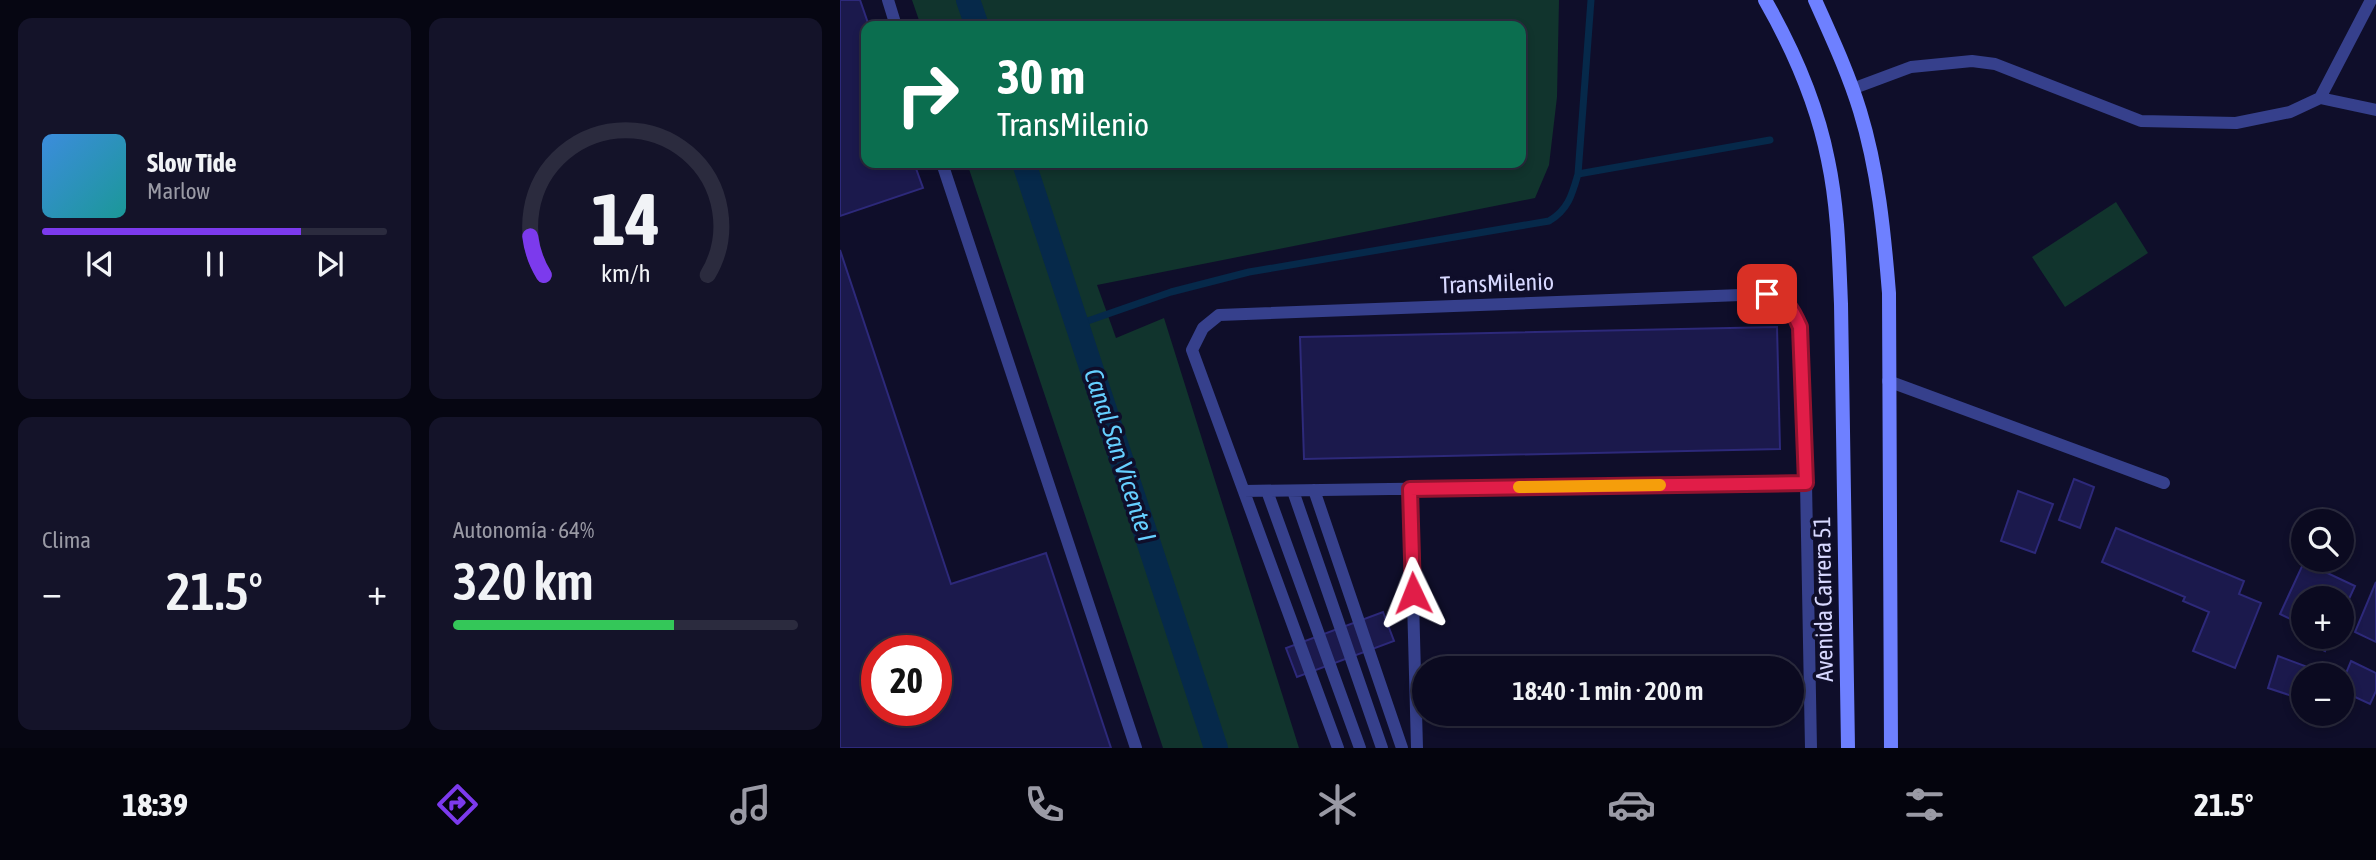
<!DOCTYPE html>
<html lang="es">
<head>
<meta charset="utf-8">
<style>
  body { margin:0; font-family:"Asap Condensed",sans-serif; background:#141329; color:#f1f3f6; height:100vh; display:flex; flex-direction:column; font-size:26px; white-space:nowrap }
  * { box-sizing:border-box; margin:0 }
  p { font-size:23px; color:#9a9aa5 }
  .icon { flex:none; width:38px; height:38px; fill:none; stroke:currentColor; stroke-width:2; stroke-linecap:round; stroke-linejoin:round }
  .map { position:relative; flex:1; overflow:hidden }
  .side { display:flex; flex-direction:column; gap:18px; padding:18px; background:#060612; width:840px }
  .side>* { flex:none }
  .hud { position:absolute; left:21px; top:21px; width:665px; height:147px; border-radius:14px; box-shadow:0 4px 10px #0003,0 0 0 2px #2b2b3e; background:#0b6e4f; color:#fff; overflow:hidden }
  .fabs { position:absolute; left:1451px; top:509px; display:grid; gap:14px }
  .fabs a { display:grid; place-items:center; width:63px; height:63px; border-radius:50%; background:#0b0a20; box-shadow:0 4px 10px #0003,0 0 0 2px #2b2b3e; font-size:35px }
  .speed { position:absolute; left:21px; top:635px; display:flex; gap:14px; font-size:35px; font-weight:700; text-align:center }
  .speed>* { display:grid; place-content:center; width:91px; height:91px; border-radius:50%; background:#0b0a20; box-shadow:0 4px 10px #0003,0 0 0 2px #2b2b3e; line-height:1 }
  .speed .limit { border:10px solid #d22; background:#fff; color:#111 }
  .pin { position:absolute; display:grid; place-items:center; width:60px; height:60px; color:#fff; margin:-30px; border-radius:14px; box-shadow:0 4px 10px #0006 }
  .me { position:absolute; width:77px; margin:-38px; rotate:358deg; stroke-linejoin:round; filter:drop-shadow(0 0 5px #0008) }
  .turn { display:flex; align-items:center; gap:24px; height:147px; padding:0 21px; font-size:32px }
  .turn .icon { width:91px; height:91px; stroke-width:2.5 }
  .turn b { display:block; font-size:49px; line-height:60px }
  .big { font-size:52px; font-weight:600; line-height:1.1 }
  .side .tile { flex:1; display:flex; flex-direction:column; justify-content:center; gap:10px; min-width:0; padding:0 24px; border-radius:14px; background:#141329 }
  .side .dial { align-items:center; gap:0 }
  .dial svg { height:182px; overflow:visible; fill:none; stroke:#2b2b3e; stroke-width:7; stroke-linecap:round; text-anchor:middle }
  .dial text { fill:#f1f3f6; stroke:none }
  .song { display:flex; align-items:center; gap:21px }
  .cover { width:84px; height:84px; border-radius:10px; background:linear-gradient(135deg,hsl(210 70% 55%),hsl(180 70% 35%)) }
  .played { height:7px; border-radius:4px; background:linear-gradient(90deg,#7c3aed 75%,#2b2b3e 75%) }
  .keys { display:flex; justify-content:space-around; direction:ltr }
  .heat { display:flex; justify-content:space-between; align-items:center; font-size:38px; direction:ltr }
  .charge { height:10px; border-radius:5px; background:linear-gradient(90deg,#34c759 64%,#2b2b3e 0) }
  .side .tiles { flex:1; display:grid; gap:18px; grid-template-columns:repeat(2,1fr) }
  .trip { position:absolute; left:572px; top:656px; width:392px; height:70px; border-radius:35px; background:#0b0a20; box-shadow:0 4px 10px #0003,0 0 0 2px #2b2b3e; font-weight:600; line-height:70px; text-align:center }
  .dock { display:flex; height:112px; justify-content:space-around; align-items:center; background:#04040d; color:#9a9aa5 }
  .dock .icon { width:49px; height:49px }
  .dock .on { color:#7c3aed }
  .dock b { font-size:32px; color:#f1f3f6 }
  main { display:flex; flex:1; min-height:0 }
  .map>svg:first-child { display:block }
  .green { fill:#11342d }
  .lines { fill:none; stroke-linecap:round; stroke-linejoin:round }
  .stream { stroke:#06294a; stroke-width:7 }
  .canal { stroke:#06294a; stroke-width:24 }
  .building { fill:#1b194c; stroke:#2d297a; stroke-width:2; fill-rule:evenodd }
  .service { stroke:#36408c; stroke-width:12 }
  .secondary { stroke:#6e80ff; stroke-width:14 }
  .route-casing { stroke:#92132f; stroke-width:18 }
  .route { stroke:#e11d48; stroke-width:12 }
  .slow { stroke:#f59e0b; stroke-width:12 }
  .labels { text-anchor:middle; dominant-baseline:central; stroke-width:7; stroke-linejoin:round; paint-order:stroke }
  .street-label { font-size:24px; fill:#d7d8ff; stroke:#0f0e2a }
  .water-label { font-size:26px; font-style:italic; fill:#65cfff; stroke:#0f0e2a }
</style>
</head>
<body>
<main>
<section class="side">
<div class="tiles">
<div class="tile">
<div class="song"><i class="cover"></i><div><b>Slow Tide</b><p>Marlow</p></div></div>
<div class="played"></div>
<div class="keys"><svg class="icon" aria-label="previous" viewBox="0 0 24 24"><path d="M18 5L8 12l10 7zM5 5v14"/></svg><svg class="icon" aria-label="pause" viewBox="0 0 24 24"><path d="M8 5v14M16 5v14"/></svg><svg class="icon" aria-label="next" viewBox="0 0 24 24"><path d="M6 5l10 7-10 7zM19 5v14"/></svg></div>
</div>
<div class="tile dial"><svg viewBox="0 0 100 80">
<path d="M14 69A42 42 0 1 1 86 69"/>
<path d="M14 69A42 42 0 0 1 8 52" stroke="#7c3aed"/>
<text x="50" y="56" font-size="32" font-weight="700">14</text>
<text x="50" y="72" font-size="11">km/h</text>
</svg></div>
<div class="tile"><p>Clima</p>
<div class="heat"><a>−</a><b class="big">21.5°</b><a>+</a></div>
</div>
<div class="tile"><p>Autonomía · 64%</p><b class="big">320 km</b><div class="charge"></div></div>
</div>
</section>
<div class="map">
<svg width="1536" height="748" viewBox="0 0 1536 748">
  <rect width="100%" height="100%" fill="#0f0e2a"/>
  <!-- green -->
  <path class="green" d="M72 0H719L717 97 709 165 695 198 257 285 276 338 324 318 459 748H323L127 163H681V26H81Z
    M1276 202 1308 253 1225 307 1192 257Z"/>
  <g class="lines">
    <!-- stream -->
    <path class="stream" d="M738 174 930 140
      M239 324 331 292 409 272 709 221C728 210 732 195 738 174L751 0"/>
    <!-- canal -->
    <path class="canal" d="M128 0 137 26
      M184 163 376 748"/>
  </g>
  <!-- building -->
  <path class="building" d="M0 0H20L29 26H26V163H74L83 188 0 216Z
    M0 250 111 584 206 553 271 748H0ZM37 651H96V710H37Z
    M937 327 940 449 464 459 460 337Z
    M1234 479 1254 487 1240 528 1219 520Z
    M1178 491 1213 504 1195 553 1161 541Z
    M1276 528 1404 581 1399 594 1421 603 1395 668 1353 651 1369 612 1343 601 1345 597 1262 562Z
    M1464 562 1515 586 1502 614V598H1463V625L1440 614Z
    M1536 582V642L1515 632Z
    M543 612 554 641 457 677 446 648Z
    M1463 637H1491L1485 651 1462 639Z
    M1438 656 1465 666 1455 697 1428 688Z
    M1511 661 1536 673V691L1530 704 1502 691V683Z"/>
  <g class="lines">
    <!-- service -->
    <path class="service" d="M48 0 56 26
      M1012 89 1071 67 1132 61 1155 64 1301 121 1396 123 1450 112 1480 98 1531 0
      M1480 98 1536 110
      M102 163 296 748
      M1048 381 1324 483
      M570 489 577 748
      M474 490 562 748
      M404 491 966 483 971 748
      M427 491 520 748
      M453 491 542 748
      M498 748 352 350 363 328 379 315 927 294C948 301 951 307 960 327L966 483"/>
    <!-- secondary -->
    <path class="secondary" d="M925 0C953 49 977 104 988 160 998 207 999 256 1001 304L1008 748
      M975 0C991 36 1008 72 1020 111 1038 170 1044 231 1049 293L1051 748"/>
  </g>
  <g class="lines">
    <defs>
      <path id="route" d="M573 593 570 489 966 483 960 327C951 307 948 301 927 294"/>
    </defs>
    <!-- route casing -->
    <use href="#route" class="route-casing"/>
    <!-- route -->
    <use href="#route" class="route"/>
    <!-- slow -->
    <path class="slow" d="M679 487 820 485"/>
  </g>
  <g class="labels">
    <!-- street labels -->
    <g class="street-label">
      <text transform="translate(657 283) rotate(-2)">TransMilenio</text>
      <text transform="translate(983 599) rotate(-91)">Avenida Carrera 51</text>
    </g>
    <!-- water labels -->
    <g class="water-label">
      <text transform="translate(280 455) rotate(72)">Canal San Vicente I</text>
    </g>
  </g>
</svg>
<div class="fabs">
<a><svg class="icon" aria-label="search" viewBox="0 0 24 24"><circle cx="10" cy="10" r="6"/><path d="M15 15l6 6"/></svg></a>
<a>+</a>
<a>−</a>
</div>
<div class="speed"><div class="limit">20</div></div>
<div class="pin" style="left:927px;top:294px;background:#d93025"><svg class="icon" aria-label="arrive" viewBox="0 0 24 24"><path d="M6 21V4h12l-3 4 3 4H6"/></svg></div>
<svg class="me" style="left:573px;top:593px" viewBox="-20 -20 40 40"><path d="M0-17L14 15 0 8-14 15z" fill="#e11d48" stroke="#fff" stroke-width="4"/></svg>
<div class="trip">18:40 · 1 min · 200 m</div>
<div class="hud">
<div class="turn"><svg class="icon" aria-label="right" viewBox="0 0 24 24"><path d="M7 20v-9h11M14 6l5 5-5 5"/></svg><div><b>30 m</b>TransMilenio</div></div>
</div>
</div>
</main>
<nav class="dock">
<b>18:39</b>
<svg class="icon on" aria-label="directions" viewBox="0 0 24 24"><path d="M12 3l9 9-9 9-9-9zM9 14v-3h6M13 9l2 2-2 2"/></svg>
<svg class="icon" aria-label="music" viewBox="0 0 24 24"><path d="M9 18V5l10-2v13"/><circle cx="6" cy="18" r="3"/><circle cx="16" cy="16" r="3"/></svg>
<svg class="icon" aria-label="phone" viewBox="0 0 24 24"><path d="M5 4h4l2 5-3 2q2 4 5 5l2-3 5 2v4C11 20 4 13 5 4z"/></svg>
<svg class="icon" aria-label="climate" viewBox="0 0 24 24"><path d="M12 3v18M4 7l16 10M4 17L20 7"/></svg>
<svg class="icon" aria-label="car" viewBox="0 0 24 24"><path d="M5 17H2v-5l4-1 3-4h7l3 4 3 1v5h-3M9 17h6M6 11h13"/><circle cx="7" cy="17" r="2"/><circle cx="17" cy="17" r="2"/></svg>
<svg class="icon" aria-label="filters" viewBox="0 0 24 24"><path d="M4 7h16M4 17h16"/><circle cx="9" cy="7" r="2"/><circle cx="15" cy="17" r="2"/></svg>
<b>21.5°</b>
</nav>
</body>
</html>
